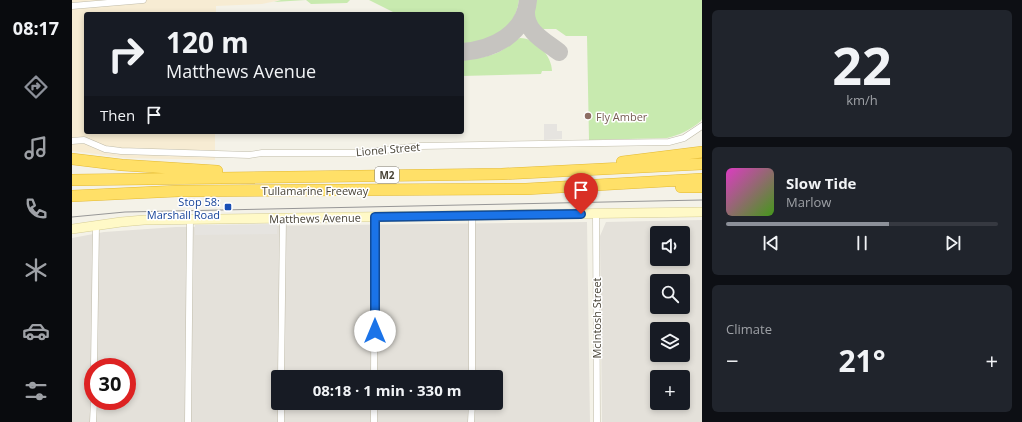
<!DOCTYPE html>
<html lang="en">
<head>
<meta charset="utf-8">
<style>
  body { margin:0; font-family:"Open Sans",sans-serif; background:#20242c; color:#f1f3f6; height:100vh; display:flex; flex-direction:column; font-size:15px; white-space:nowrap }
  * { box-sizing:border-box; margin:0 }
  p { font-size:13px; color:#9ea1a6 }
  .icon { flex:none; width:22px; height:22px; fill:none; stroke:currentColor; stroke-width:2; stroke-linecap:round; stroke-linejoin:round }
  .map { position:relative; flex:1; overflow:hidden }
  .drawer { display:flex; flex-direction:column; gap:10px; padding:10px; background:#0d0f14; width:320px }
  .drawer>* { flex:none }
  .hud { position:absolute; left:12px; top:12px; width:380px; height:122px; border-radius:4px; box-shadow:0 2px 6px #0003; background:#171b24; color:#f1f3f6; overflow:hidden }
  .fabs { position:absolute; left:578px; top:226px; display:grid; gap:8px }
  .fabs a { display:grid; place-items:center; width:40px; height:40px; border-radius:4px; background:#171b24; box-shadow:0 2px 6px #0003; font-size:20px }
  .speed { position:absolute; left:12px; top:358px; display:flex; gap:8px; font-size:20px; font-weight:700; text-align:center }
  .speed>* { display:grid; place-content:center; width:52px; height:52px; border-radius:50%; background:#171b24; box-shadow:0 2px 6px #0003; line-height:1 }
  .speed .limit { border:6px solid #d22; background:#fff; color:#111 }
  .pin { position:absolute; display:grid; place-items:center; width:34px; height:34px; color:#fff; margin:-41px -17px; border-radius:50% 50% 50% 0; rotate:-45deg; box-shadow:0 0 4px #0007 }
  .pin .icon { rotate:45deg }
  .me { position:absolute; width:44px; margin:-22px; rotate:0deg; stroke-linejoin:round; filter:drop-shadow(0 0 3px #0008) }
  .turn { display:flex; align-items:center; gap:14px; height:84px; padding:0 16px; font-size:18px }
  .turn .icon { width:52px; height:52px; stroke-width:2.5 }
  .turn b { display:block; font-size:28px; line-height:34px }
  .then { display:flex; align-items:center; height:38px; padding:0 16px; background:#0003; gap:8px; font-size:15px }
  .big { font-size:30px; font-weight:700; line-height:1.1 }
  .drawer .card { flex:1; display:flex; flex-direction:column; justify-content:center; gap:6px; min-width:0; padding:0 14px; border-radius:6px; background:#20242c }
  .drawer .dial { align-items:center; gap:0 }
  .dial b { font-size:52px; line-height:1 }
  .song { display:flex; align-items:center; gap:12px }
  .cover { width:48px; height:48px; border-radius:6px; background:linear-gradient(135deg,hsl(310 70% 55%),hsl(100 70% 35%)) }
  .played { height:4px; border-radius:2px; background:linear-gradient(90deg,#8c9099 60%,#363941 60%) }
  .keys { display:flex; justify-content:space-around; direction:ltr }
  .heat { display:flex; justify-content:space-between; align-items:center; font-size:22px; direction:ltr }
  .trip { position:absolute; left:199px; top:370px; width:232px; height:40px; border-radius:4px; background:#171b24; box-shadow:0 2px 6px #0003; font-weight:700; line-height:40px; text-align:center }
  main { display:flex; flex:1; min-height:0 }
  .tab-bar { display:flex; flex-direction:column; width:72px; justify-content:space-around; align-items:center; background:#090b0e; color:#9ea1a6 }
  .tab-bar .icon { width:28px; height:28px }
  .tab-bar .current { color:#8c9099 }
  .tab-bar b { font-size:18px; color:#f1f3f6 }
  .map>svg:first-child { display:block }
  .commercial { fill:#f7ecd3 }
  .industrial { fill:#e4e1da; fill-rule:evenodd }
  .green { fill:#c8eaaf }
  .parking { fill:#e6e4e0 }
  .lines { fill:none; stroke-linecap:round; stroke-linejoin:round }
  .taxiway { stroke:#c6c4c0; stroke-width:18 }
  .street-casing { stroke:#c0bcaa; stroke-width:7 }
  .secondary-casing { stroke:#d6cd96; stroke-width:10 }
  .highway-casing { stroke:#e3b933; stroke-width:12 }
  .street { stroke:#fff; stroke-width:6 }
  .secondary { stroke:#fff9c7; stroke-width:9 }
  .highway { stroke:#ffe068; stroke-width:11 }
  .tram { stroke:#979797; stroke-width:1 }
  .route-casing { stroke:#114b97; stroke-width:10 }
  .route { stroke:#1a73e8; stroke-width:7 }
  .education-dot { fill:#8d6e63; stroke:#fff; stroke-width:1.5 }
  .transit-dot { fill:#1a4fb4; stroke:#fff; stroke-width:1.5 }
  .labels { text-anchor:middle; dominant-baseline:central; stroke-width:3; stroke-linejoin:round; paint-order:stroke }
  .shield { fill:#fff; stroke:#7f7b72; stroke-width:1 }
  .shield-label { font-size:10px; font-weight:bold; fill:#484336 }
  .education-label { font-size:11px; fill:#785e54; stroke:#fff; text-anchor:start }
  .street-label { font-size:11px; fill:#484336; stroke:#fff }
  .transit-label { font-size:11px; fill:#164399; stroke:#fff; text-anchor:end }
</style>
</head>
<body>
<main>
<nav class="tab-bar">
<b>08:17</b>
<svg class="icon current" aria-label="directions" viewBox="0 0 24 24"><path d="M12 3l9 9-9 9-9-9zM9 14v-3h6M13 9l2 2-2 2"/></svg>
<svg class="icon" aria-label="music" viewBox="0 0 24 24"><path d="M9 18V5l10-2v13"/><circle cx="6" cy="18" r="3"/><circle cx="16" cy="16" r="3"/></svg>
<svg class="icon" aria-label="phone" viewBox="0 0 24 24"><path d="M5 4h4l2 5-3 2q2 4 5 5l2-3 5 2v4C11 20 4 13 5 4z"/></svg>
<svg class="icon" aria-label="climate" viewBox="0 0 24 24"><path d="M12 3v18M4 7l16 10M4 17L20 7"/></svg>
<svg class="icon" aria-label="car" viewBox="0 0 24 24"><path d="M5 17H2v-5l4-1 3-4h7l3 4 3 1v5h-3M9 17h6M6 11h13"/><circle cx="7" cy="17" r="2"/><circle cx="17" cy="17" r="2"/></svg>
<svg class="icon" aria-label="filters" viewBox="0 0 24 24"><path d="M4 7h16M4 17h16"/><circle cx="9" cy="7" r="2"/><circle cx="15" cy="17" r="2"/></svg>
</nav>
<div class="map">
<svg width="630" height="422" viewBox="0 0 630 422">
  <rect width="100%" height="100%" fill="#f4f2e8"/>
  <!-- commercial -->
  <path class="commercial" d="M0 0H209L190 4 144 6V14H14V132H143V160L55 158 0 151Z"/>
  <!-- industrial -->
  <path class="industrial" d="M630 220V422H530L528 236 534 222ZM585 233H611V259H585ZM585 281H611V307H585ZM585 329H611V355H585ZM585 377H611V403H585Z
    M515 222 518 422H0V238L32 232 104 227ZM21 367H55V401H21ZM206 377H424V403H206Z"/>
  <!-- green -->
  <path class="green" d="M209 0H278L275 3 239 4 234 0 202 2Z
    M297 0H447C443 31 419 44 390 45V14H325Z
    M462 0H630V119L629 121C618 130 608 135 595 138L517 140 515 36H494L484 29H468L462 17Z
    M448 38C464 38 480 56 480 71H470L469 74 390 76V60C402 59 416 57 427 52 435 48 440 40 448 38Z"/>
  <!-- parking -->
  <path class="parking" d="M472 124H485V131H490V139L472 140Z
    M205 224V234L123 235V225Z"/>
  <g class="lines">
    <!-- taxiway -->
    <path class="taxiway" d="M454 11C453 32 473 41 487 52
      M390 52C421 50 453 34 456 0"/>
    <defs>
      <path id="street" d="M0 6 71 0
        M0 141 12 140 33 149 49 151 177 155 190 153H287L349 146 597 142 612 138 630 126
        M524 214 525 422
        M22 367 24 225
        M209 377 211 218
        M302 377 303 217
        M400 377V215
        M21 422 22 401
        M116 422 118 219
        M209 422V403
        M302 422V403
        M399 422 400 403"/>
      <path id="secondary" d="M0 229 49 222 72 220 630 212"/>
      <path id="highway" d="M0 159 50 165 145 171
        M550 162 630 152
        M0 180 430 174 630 164
        M609 187H630
        M0 196 106 191 454 189 630 179"/>
    </defs>
    <!-- street casing -->
    <use href="#street" class="street-casing"/>
    <!-- secondary casing -->
    <use href="#secondary" class="secondary-casing"/>
    <!-- highway casing -->
    <use href="#highway" class="highway-casing"/>
    <!-- street -->
    <use href="#street" class="street"/>
    <!-- secondary -->
    <use href="#secondary" class="secondary"/>
    <!-- highway -->
    <use href="#highway" class="highway"/>
    <!-- tram -->
    <path class="tram" d="M0 217 53 212 630 200"/>
  </g>
  <g class="lines">
    <defs>
      <path id="route" d="M303 331V217L509 214"/>
    </defs>
    <!-- route casing -->
    <use href="#route" class="route-casing"/>
    <!-- route -->
    <use href="#route" class="route"/>
  </g>
  <!-- markers -->
  <circle class="education-dot" cx="516" cy="116" r="4"/>
  <rect class="transit-dot" x="152" y="203" width="8" height="8" rx="2"/>
  <g class="labels">
    <!-- shield labels -->
    <rect class="shield" x="303" y="167" width="24" height="16" rx="3"/>
    <g class="shield-label">
      <text x="315" y="175">M2</text>
    </g>
    <!-- education labels -->
    <g class="education-label">
      <text x="524" y="116">Fly Amber</text>
    </g>
    <!-- street labels -->
    <g class="street-label">
      <text transform="translate(316 149) rotate(-5)">Lionel Street</text>
      <text x="243" y="190">Tullamarine Freeway</text>
      <text transform="translate(243 218) rotate(-1)">Matthews Avenue</text>
      <text transform="translate(524 318) rotate(-90)">McIntosh Street</text>
    </g>
    <!-- transit labels -->
    <g class="transit-label">
      <text x="148" y="201">Stop 58:<tspan x="148" dy="13">Marshall Road</tspan></text>
    </g>
  </g>
</svg>
<div class="fabs">
<a><svg class="icon" aria-label="sound" viewBox="0 0 24 24"><path d="M4 9h4l5-4v14l-5-4H4zM17 9q2 3 0 6"/></svg></a>
<a><svg class="icon" aria-label="search" viewBox="0 0 24 24"><circle cx="10" cy="10" r="6"/><path d="M15 15l6 6"/></svg></a>
<a><svg class="icon" aria-label="layers" viewBox="0 0 24 24"><path d="M12 4l9 5-9 5-9-5zM3 14l9 5 9-5"/></svg></a>
<a>+</a>
</div>
<div class="speed"><div class="limit">30</div></div>
<div class="pin" style="left:509px;top:214px;background:#d93025"><svg class="icon" aria-label="arrive" viewBox="0 0 24 24"><path d="M6 21V4h12l-3 4 3 4H6"/></svg></div>
<svg class="me" style="left:303px;top:331px" viewBox="-20 -20 40 40"><circle r="19" fill="#fff"/><path d="M0-13L10 11 0 6-10 11z" fill="#1a73e8"/></svg>
<div class="trip">08:18 · 1 min · 330 m</div>
<div class="hud">
<div class="turn"><svg class="icon" aria-label="right" viewBox="0 0 24 24"><path d="M7 20v-9h11M14 6l5 5-5 5"/></svg><div><b>120 m</b>Matthews Avenue</div></div>
<div class="then">Then<svg class="icon" aria-label="arrive" viewBox="0 0 24 24"><path d="M6 21V4h12l-3 4 3 4H6"/></svg></div>
</div>
</div>
<section class="drawer">
<div class="card dial"><b>22</b><p>km/h</p></div>
<div class="card">
<div class="song"><i class="cover"></i><div><b>Slow Tide</b><p>Marlow</p></div></div>
<div class="played"></div>
<div class="keys"><svg class="icon" aria-label="previous" viewBox="0 0 24 24"><path d="M18 5L8 12l10 7zM5 5v14"/></svg><svg class="icon" aria-label="pause" viewBox="0 0 24 24"><path d="M8 5v14M16 5v14"/></svg><svg class="icon" aria-label="next" viewBox="0 0 24 24"><path d="M6 5l10 7-10 7zM19 5v14"/></svg></div>
</div>
<div class="card"><p>Climate</p>
<div class="heat"><a>−</a><b class="big">21°</b><a>+</a></div>
</div>
</section>
</main>
</body>
</html>
